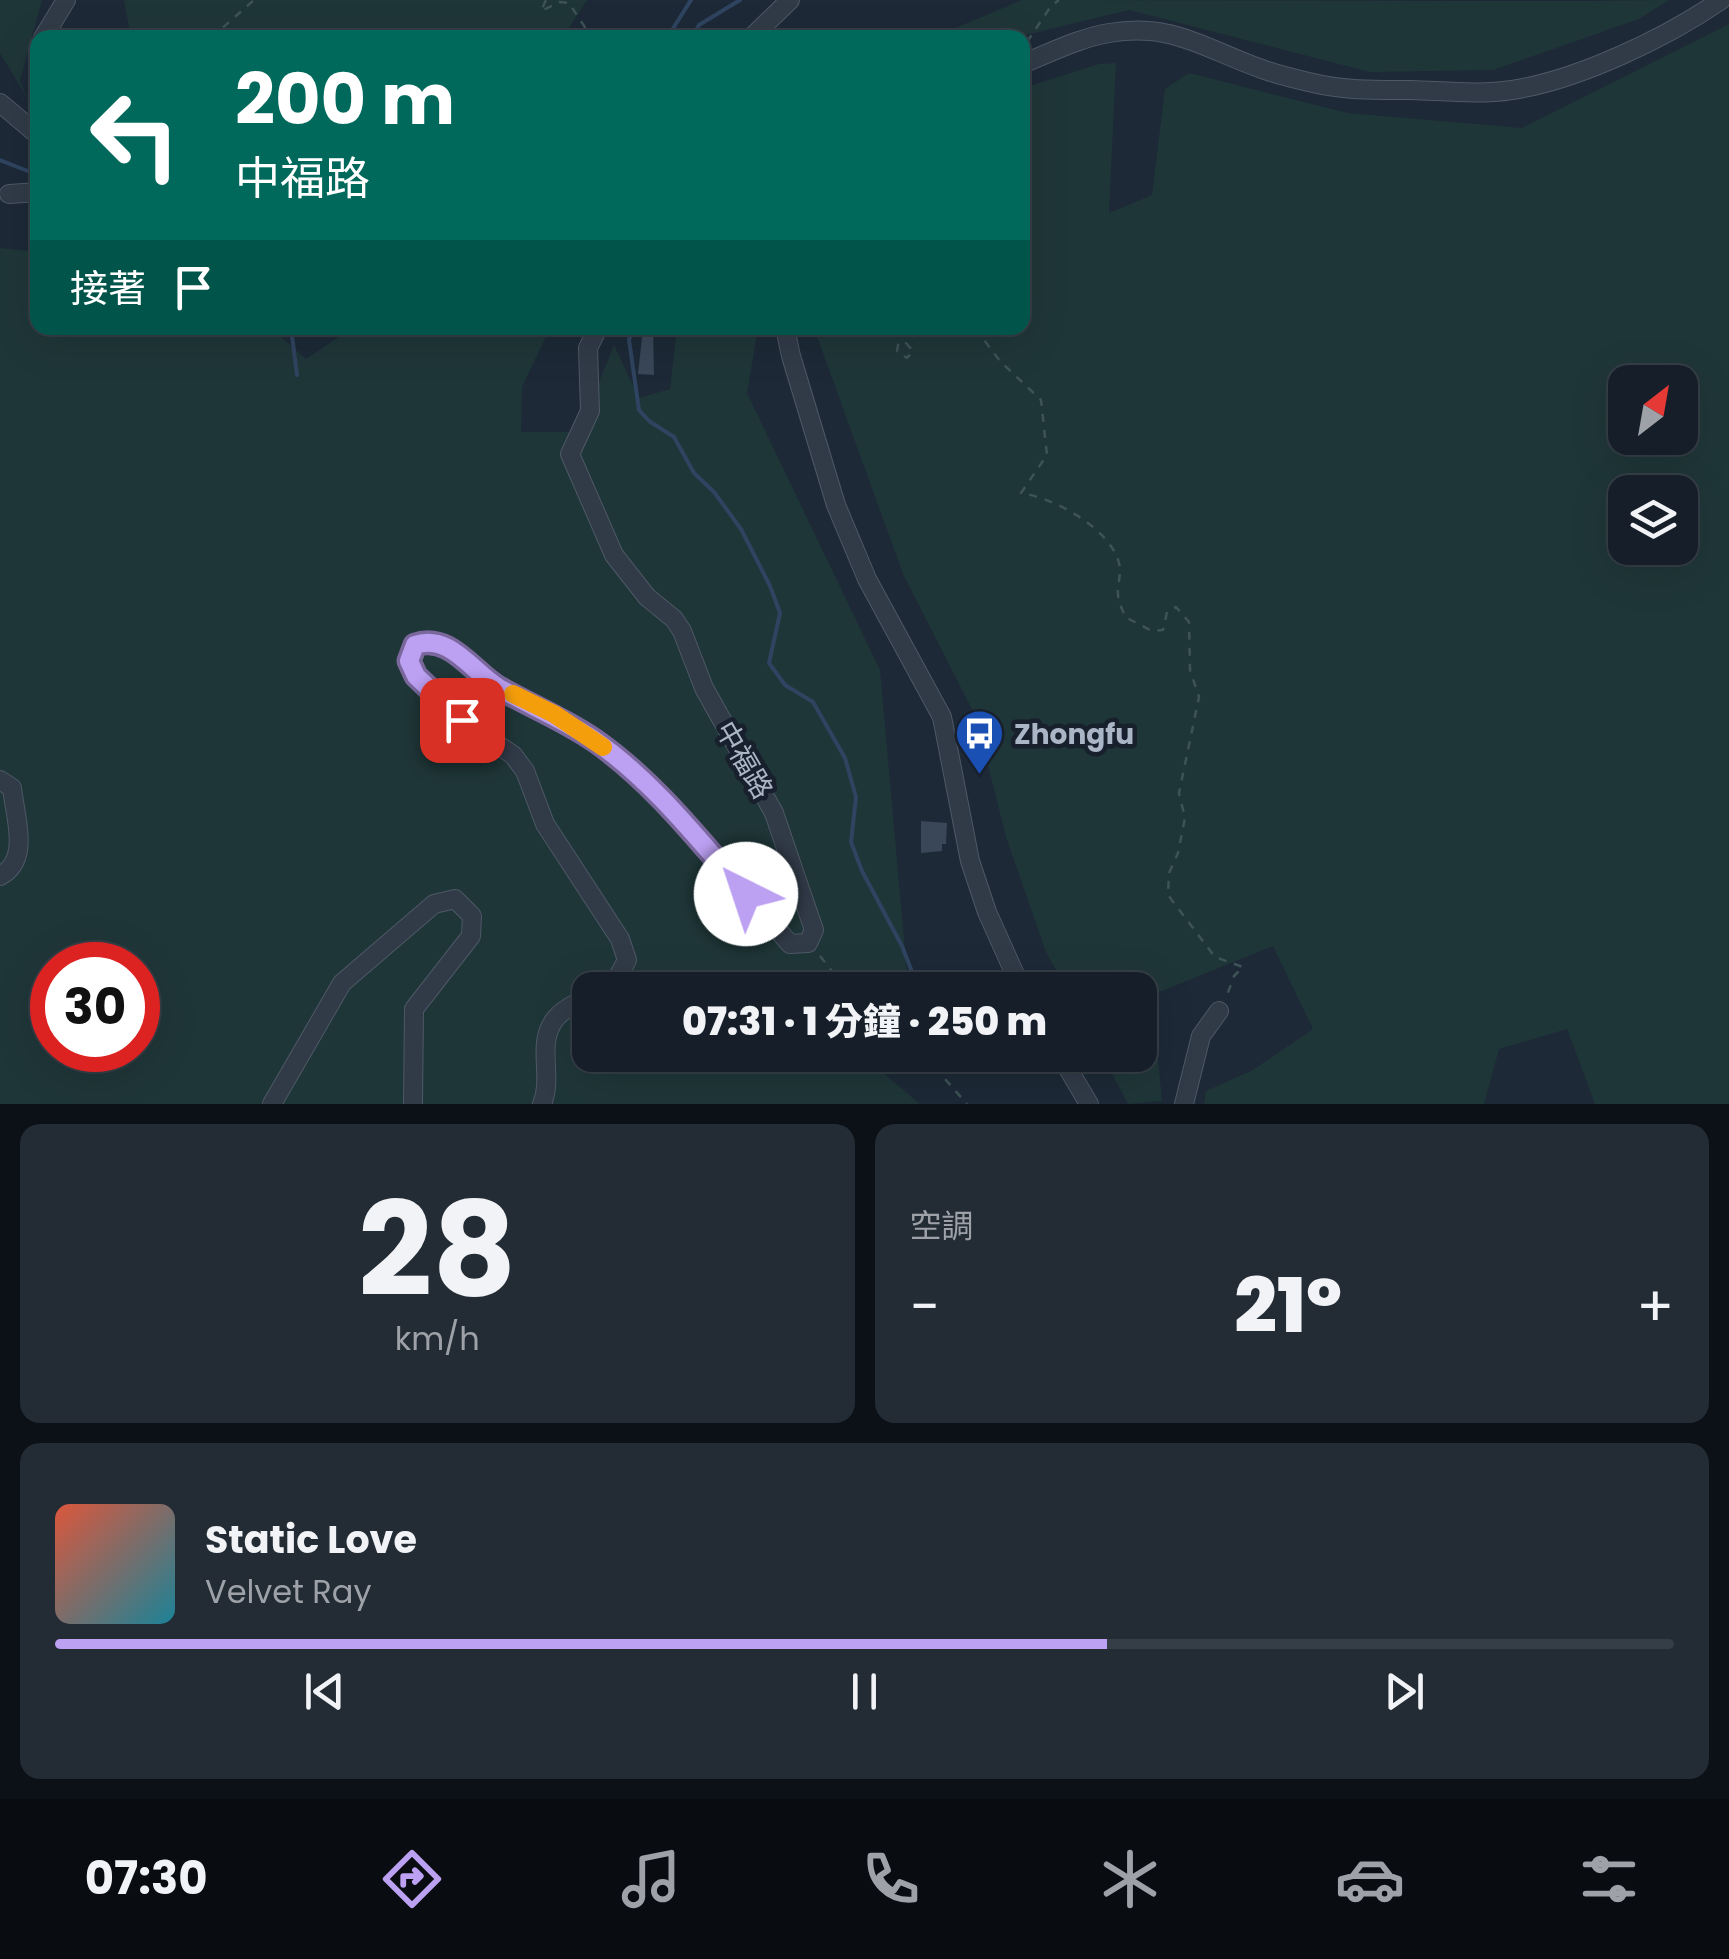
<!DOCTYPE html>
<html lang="zh-TW">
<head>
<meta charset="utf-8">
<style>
  body { margin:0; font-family:Poppins,"Noto Sans TC",sans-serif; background:#232c35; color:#f1f3f6; height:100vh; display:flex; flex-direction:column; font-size:38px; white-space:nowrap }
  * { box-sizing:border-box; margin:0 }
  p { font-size:32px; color:#9ea2a8 }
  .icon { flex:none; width:55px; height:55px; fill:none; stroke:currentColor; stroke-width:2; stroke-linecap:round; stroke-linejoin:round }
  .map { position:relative; height:1104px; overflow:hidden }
  .drawer { display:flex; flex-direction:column; gap:20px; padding:20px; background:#0c1117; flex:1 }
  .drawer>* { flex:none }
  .hud { position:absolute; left:30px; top:30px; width:1000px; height:305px; border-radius:20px; box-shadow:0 10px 40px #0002,0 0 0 2px #353d46; background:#00695c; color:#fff; overflow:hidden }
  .needle { width:65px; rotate:31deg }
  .controls { position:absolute; left:1608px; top:365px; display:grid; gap:20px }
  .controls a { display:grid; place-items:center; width:90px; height:90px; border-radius:20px; background:#161f29; box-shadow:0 10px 40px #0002,0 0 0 2px #353d46; font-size:50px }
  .speed { position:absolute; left:30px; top:942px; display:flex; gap:20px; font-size:50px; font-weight:700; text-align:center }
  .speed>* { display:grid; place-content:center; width:130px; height:130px; border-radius:50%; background:#161f29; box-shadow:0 10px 40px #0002,0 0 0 2px #353d46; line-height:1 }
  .speed .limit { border:15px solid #d22; background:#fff; color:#111 }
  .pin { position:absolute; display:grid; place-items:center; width:85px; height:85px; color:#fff; margin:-42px; border-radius:20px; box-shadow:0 5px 15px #0006 }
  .me { position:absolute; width:110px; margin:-55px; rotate:319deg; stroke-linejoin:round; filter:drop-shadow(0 0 8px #0008) }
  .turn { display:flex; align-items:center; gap:35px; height:210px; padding:0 40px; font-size:45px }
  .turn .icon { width:130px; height:130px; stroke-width:2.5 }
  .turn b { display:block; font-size:70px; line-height:85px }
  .then { display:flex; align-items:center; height:95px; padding:0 40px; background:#0003; gap:20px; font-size:38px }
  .big { font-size:75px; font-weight:800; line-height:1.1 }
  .drawer .tile { flex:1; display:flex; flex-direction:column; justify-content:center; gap:15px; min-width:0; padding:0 35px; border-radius:20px; background:#232c35 }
  .drawer .dial { align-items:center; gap:0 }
  .dial b { font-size:130px; line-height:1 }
  .song { display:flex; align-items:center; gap:30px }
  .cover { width:120px; height:120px; border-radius:15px; background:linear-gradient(135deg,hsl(10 70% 55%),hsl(190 70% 35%)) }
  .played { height:10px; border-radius:5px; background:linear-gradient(90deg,#bca0f2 65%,#353d46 65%) }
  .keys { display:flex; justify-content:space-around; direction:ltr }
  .heat { display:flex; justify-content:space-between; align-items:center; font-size:55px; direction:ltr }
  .drawer .tiles { flex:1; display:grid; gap:20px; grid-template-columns:1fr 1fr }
  .tile:last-child { grid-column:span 2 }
  .trip { position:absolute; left:572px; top:972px; width:585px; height:100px; border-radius:20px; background:#161f29; box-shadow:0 10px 40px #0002,0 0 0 2px #353d46; font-weight:800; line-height:100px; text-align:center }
  .tab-bar { display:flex; height:160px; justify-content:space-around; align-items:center; background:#090c10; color:#9ea2a8 }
  .tab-bar .icon { width:70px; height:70px }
  .tab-bar .on { color:#bca0f2 }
  .tab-bar b { font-size:45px; color:#f1f3f6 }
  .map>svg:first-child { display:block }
  .green { fill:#1f3638; fill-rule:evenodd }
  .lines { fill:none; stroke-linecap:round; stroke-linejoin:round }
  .stream { stroke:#2f4460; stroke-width:4 }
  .building { fill:#394758 }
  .minor-casing { stroke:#4e5866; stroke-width:20 }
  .path { stroke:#3d5356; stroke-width:2.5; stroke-dasharray:8 8; stroke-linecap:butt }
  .minor { stroke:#313b48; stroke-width:18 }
  .route-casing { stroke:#7a689d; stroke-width:25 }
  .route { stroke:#bca0f2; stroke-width:18 }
  .slow { stroke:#f59e0b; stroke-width:18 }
  .labels { text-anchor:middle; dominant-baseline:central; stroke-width:9; stroke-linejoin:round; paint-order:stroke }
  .poi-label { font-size:28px; font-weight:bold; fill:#aab5c5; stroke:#17202c; text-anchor:start }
  .street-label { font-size:28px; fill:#aab5c5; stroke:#17202c }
</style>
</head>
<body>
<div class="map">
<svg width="1729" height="1104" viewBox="0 0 1729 1104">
  <rect width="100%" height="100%" fill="#1d2937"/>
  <!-- green -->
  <path class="green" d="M0 0H42L20 81 29 101 0 53Z
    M124 0H587L563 37 131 38Z
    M1022 0 1581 1 1669 0 1639 19 1493 70 1370 72 1129 10 1017 37H934Z
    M1729 24V1104H1595L1567 1029 1499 1049 1484 1104H1204L1206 1091 1253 1070 1313 1029 1273 946 1152 995 1162 1101 1128 1104 1102 1055H1140V990H1067L1046 952 1006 837 976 717 903 574 814 328H1022L1023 88 1099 64 1116 63 1109 213 1152 195 1165 89 1189 73 1348 113 1522 128ZM1625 382H1680V438H1625ZM1680 492V548H1625V492Z
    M0 248 37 252 38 328H271L306 359 352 328H550L522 387 521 432H579L614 345 639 398 670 389 677 328H758L747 393 880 670 907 973 863 978 845 990H590V1055H862L920 1104H0ZM52 965H138V1050H52Z"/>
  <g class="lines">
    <!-- stream -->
    <path class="stream" d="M667 38 691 0
      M692 38 699 25 740 0
      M0 160 38 175
      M291 328 297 375
      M632 328 629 340 639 410 649 421 674 437 694 473 714 492 741 529 770 586 780 613 769 663 785 685 813 702 845 758 856 797 851 842 862 871 902 946 919 990
      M940 1055 946 1072"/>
  </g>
  <!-- building -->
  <path class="building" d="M643 328H653L654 375 638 374Z
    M921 821 947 823 946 844H942V851L921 853Z"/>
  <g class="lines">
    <defs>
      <path id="minor" d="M43 38 66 0
        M751 38 790 0
        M1022 64C1050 53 1079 38 1109 33 1172 22 1205 49 1262 69 1278 75 1296 79 1313 83 1346 91 1379 90 1412 90 1444 91 1480 95 1512 90 1578 80 1666 38 1721 0
        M0 103 38 135
        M9 194 38 192
        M785 328 791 356 836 505 867 579 942 717 970 861 987 912 1022 990
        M0 780 12 788C15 817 31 860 0 876
        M597 990 618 977 627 960 620 939 545 824 525 771 513 755 461 720 416 676 409 661 415 645C450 633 471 672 499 687 533 707 568 720 599 744 672 800 730 875 790 944L808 943 814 930 774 813 704 688 682 631 674 619 647 597 614 555 570 454 590 411 588 348 598 328
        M1060 1055 1089 1104
        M272 1104 342 983 434 904 455 899 472 916 471 936 414 1009 413 1104
        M542 1104C554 1076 535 1043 556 1018 564 1008 579 1002 590 995
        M1184 1104 1201 1036 1219 1011"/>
    </defs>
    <!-- minor casing -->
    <use href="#minor" class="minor-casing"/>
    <!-- path -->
    <path class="path" d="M546 0 541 11 560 2 569 3 592 38
      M211 38 254 0
      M1027 42 1051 6 1059 0
      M901 328 897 351 907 358 913 351 906 343 921 328
      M975 328 1000 361 1041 400 1047 455 1021 493C1054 498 1110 528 1119 563 1122 574 1117 584 1118 594 1118 602 1123 610 1125 617L1152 631 1163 630 1167 612 1176 607 1189 622 1190 670 1199 697 1179 793 1185 818 1178 853 1169 873 1168 895 1215 957 1243 967 1234 976 1226 998
      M820 956 847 990
      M924 1055 967 1104"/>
    <!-- minor -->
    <use href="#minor" class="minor"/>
  </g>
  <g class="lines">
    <defs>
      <path id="route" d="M462 720 416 676 409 661 415 645C450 633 472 672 499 688 531 706 563 719 594 740 653 781 699 840 746 894"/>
    </defs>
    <!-- route casing -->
    <use href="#route" class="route-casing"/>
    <!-- route -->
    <use href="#route" class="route"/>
    <!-- slow -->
    <path class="slow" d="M513 694 554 714 603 747"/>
  </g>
  <!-- icons -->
  <defs>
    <symbol id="bus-pin" viewBox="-11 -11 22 30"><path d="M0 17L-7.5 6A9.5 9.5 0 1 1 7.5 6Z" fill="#1a4fb4" stroke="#17202c"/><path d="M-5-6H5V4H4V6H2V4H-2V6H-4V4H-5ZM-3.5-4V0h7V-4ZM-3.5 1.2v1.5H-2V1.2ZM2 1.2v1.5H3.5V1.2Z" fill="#fff"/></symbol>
  </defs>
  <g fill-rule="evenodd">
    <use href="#bus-pin" x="952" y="706" width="55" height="75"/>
  </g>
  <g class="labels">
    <!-- poi labels -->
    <g class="poi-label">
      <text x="1014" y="734">Zhongfu</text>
    </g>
    <!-- street labels -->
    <g class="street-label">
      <text transform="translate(744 760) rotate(60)">中福路</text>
    </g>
  </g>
</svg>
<div class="controls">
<a><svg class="needle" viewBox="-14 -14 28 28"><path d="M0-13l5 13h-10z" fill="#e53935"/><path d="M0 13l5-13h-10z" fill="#9ea2a8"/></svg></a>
<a><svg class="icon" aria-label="layers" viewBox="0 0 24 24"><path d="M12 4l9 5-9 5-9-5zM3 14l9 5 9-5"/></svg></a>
</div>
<div class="speed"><div class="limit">30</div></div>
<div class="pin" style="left:462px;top:720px;background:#d93025"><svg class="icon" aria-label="arrive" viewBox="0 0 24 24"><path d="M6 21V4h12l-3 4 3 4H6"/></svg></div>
<svg class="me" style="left:746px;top:894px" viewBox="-20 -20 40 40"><circle r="19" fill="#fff"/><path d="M0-13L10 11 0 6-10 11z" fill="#bca0f2"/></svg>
<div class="trip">07:31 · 1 分鐘 · 250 m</div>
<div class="hud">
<div class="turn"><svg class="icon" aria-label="left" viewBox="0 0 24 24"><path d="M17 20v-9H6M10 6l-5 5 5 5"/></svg><div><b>200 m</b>中福路</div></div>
<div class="then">接著<svg class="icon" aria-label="arrive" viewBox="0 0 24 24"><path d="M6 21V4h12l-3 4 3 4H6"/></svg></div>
</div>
</div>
<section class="drawer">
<div class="tiles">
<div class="tile dial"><b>28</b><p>km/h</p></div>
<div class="tile"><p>空調</p>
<div class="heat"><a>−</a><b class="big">21°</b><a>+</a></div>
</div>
<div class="tile">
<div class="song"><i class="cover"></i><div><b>Static Love</b><p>Velvet Ray</p></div></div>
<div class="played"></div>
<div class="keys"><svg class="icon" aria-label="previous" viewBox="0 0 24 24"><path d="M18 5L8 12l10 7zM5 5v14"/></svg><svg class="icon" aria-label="pause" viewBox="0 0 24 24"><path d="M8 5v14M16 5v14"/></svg><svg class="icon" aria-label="next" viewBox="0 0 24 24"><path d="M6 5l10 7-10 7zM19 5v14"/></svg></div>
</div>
</div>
</section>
<nav class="tab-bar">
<b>07:30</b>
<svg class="icon on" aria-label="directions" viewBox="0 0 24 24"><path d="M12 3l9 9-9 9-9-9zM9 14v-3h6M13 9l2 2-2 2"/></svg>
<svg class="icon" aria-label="music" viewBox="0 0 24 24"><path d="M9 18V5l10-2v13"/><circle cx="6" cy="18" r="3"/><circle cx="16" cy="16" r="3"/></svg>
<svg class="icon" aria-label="phone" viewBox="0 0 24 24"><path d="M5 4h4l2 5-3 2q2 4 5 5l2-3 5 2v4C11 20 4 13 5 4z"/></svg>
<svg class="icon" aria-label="climate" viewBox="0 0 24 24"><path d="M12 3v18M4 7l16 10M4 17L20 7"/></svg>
<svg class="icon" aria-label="car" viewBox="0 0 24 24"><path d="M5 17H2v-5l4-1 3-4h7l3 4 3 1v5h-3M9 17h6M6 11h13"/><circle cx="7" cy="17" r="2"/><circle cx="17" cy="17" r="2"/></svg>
<svg class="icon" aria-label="filters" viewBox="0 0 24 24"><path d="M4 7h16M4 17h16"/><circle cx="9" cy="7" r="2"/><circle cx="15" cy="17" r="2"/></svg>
</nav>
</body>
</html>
